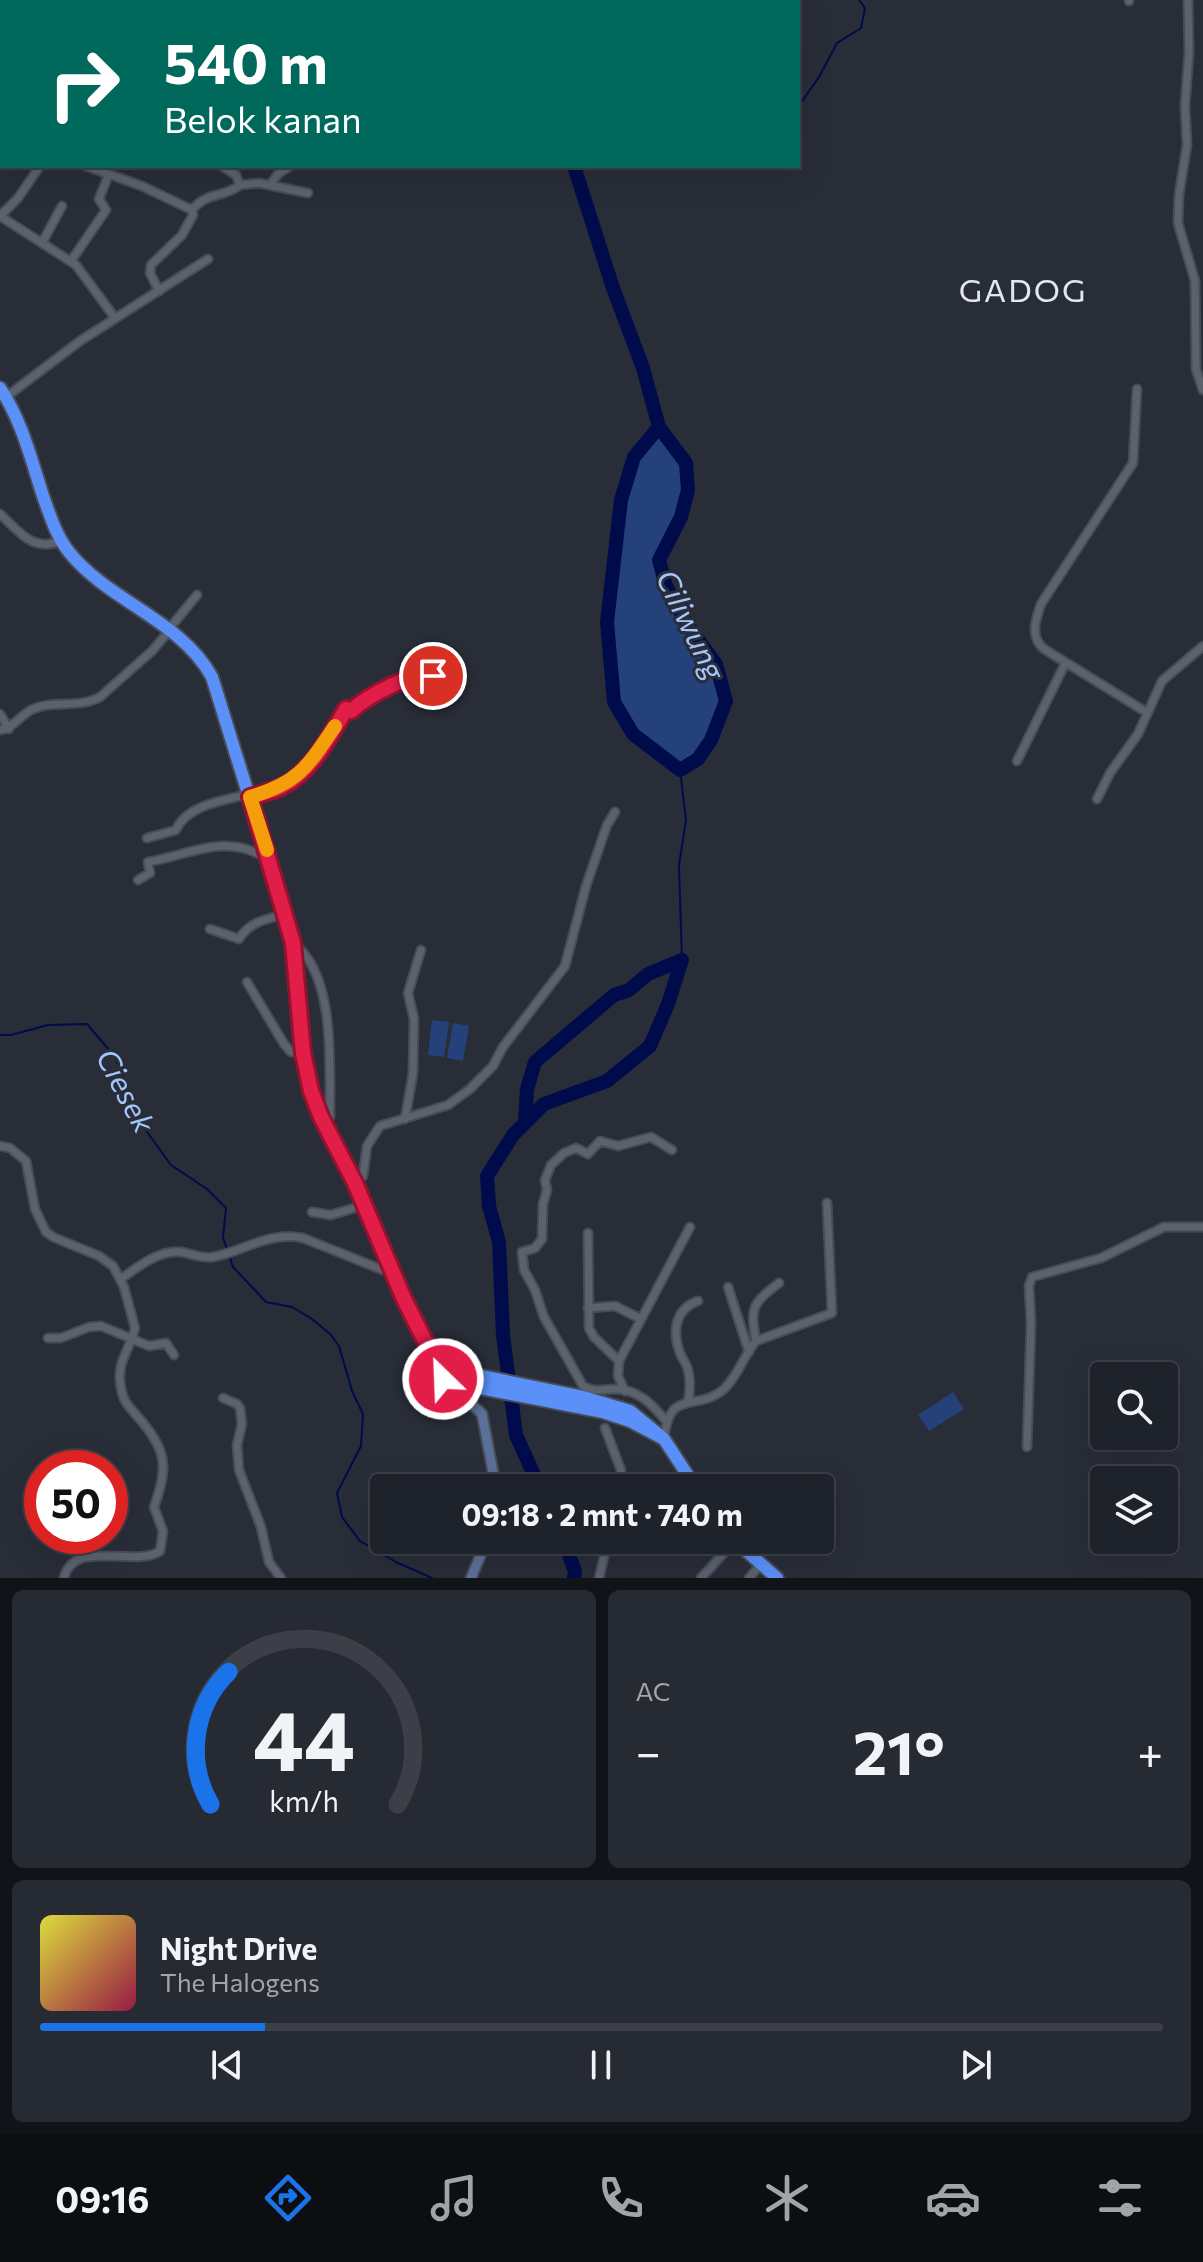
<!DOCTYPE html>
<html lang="id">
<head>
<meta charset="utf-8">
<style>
  body { margin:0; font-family:Commissioner,sans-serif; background:#262a32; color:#f1f3f6; height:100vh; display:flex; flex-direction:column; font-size:30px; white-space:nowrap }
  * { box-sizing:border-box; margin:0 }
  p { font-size:26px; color:#a1a4a8 }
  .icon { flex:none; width:44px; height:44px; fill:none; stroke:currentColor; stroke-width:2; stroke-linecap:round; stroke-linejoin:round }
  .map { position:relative; height:1578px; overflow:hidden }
  .side { display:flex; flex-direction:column; gap:12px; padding:12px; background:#101317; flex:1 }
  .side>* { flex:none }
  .top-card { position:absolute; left:0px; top:0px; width:800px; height:168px; box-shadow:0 8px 32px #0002,0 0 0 2px #3c3f47; background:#00695c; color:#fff; overflow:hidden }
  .fabs { position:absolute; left:1090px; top:1362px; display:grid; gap:16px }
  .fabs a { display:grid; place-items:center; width:88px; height:88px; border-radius:8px; background:#1e222a; box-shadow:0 8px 32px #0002,0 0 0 2px #3c3f47; font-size:40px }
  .speed { position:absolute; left:24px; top:1450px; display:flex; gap:16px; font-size:40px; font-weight:700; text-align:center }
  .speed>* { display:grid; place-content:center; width:104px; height:104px; border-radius:50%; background:#1e222a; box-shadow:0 8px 32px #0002,0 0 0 2px #3c3f47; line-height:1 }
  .speed .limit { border:12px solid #d22; background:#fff; color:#111 }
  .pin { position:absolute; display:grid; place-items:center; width:68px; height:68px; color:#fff; margin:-34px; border:4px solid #fff; border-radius:50%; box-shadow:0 2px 8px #0007 }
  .me { position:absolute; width:88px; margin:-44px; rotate:336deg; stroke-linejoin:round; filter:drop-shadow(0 0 6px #0008) }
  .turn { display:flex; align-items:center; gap:28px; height:168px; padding:0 32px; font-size:36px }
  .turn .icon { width:104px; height:104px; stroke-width:2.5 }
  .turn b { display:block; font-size:56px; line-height:68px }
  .big { font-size:60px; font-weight:700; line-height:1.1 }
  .side .tile { flex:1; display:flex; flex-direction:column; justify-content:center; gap:12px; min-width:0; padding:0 28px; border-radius:12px; background:#262a32 }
  .side .dial { align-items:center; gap:0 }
  .dial svg { height:208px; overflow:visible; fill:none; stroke:#3c3f47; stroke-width:7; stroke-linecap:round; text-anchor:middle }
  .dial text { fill:#f1f3f6; stroke:none }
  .song { display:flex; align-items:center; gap:24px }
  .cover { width:96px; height:96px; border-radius:12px; background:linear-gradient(135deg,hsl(60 70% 55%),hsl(340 70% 35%)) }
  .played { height:8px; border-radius:4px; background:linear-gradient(90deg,#1a73e8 20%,#3c3f47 20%) }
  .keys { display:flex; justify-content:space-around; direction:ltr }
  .heat { display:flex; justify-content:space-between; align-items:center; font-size:44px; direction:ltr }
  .side .tiles { flex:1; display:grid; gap:12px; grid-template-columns:1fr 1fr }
  .tile:last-child { grid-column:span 2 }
  .trip { position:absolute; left:370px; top:1474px; width:464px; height:80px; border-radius:8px; background:#1e222a; box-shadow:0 8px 32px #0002,0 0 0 2px #3c3f47; font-weight:700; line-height:80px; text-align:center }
  .menu { display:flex; height:128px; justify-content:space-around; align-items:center; background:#0c0e11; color:#a1a4a8 }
  .menu .icon { width:56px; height:56px }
  .menu .active { color:#1a73e8 }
  .menu b { font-size:36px; color:#f1f3f6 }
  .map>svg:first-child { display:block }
  .green { fill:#244179 }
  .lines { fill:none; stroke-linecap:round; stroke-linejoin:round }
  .stream { stroke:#000b4b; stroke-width:2 }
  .river { stroke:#000b4b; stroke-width:14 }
  .street-casing { stroke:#474c55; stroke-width:11 }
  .secondary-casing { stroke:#474c55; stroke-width:13 }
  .highway-casing { stroke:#474c55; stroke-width:16 }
  .street { stroke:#5b626e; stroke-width:7 }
  .secondary { stroke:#5b7098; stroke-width:9 }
  .highway { stroke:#5b90f9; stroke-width:12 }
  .route-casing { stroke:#92132f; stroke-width:20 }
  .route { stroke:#e11d48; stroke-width:14 }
  .slow { stroke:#f59e0b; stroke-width:14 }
  .labels { text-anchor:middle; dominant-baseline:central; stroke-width:6; stroke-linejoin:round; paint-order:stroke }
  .water-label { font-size:30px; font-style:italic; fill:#a5c4fd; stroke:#282d38 }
  .quarter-label { font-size:32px; letter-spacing:2px; fill:#e3e7ee; stroke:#282d38 }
</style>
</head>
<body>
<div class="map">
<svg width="1203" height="1578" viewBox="0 0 1203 1578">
  <rect width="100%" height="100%" fill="#282d38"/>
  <!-- green -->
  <path class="green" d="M659 427C667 438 682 451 686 463 698 496 672 533 659 561L666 586 687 624 716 664 726 701 711 740 698 759 680 770 633 734 614 702 607 622 621 500 634 457Z
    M432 1020 449 1022 444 1057 428 1055Z
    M453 1023 469 1026 463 1061 447 1058Z
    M953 1392 964 1409 929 1431 918 1415Z"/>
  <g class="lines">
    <!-- stream -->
    <path class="stream" d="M798 107 819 77 837 43 861 28 865 8 859 0
      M680 770 686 820 679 865 682 960
      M0 1035H11L48 1025 87 1024 115 1057 142 1125 171 1165 207 1189 226 1208 223 1238 227 1249
      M229 1255 233 1267 266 1302 292 1307 312 1319 330 1334 339 1346 352 1391 363 1414 361 1446 337 1493 342 1517 360 1541 396 1562 432 1578"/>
    <!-- river -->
    <path class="river" d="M574 166 613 288 643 368 659 427 686 463 688 490 681 517 659 560 666 586 687 624 716 664 726 701 711 740 698 759 680 770 633 734 614 702 607 622 621 500 634 457 659 427
      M525 1123 527 1089 535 1062 614 995 629 990 648 974 682 960
      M540 1488 516 1435 503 1335 499 1242 489 1206 487 1176 513 1135 544 1104 607 1081 650 1046 668 1004 682 960
      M563 1540 575 1571 574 1578"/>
    <defs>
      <path id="street" d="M1188 0 1189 52 1185 106 1187 145 1179 195 1178 223 1195 281 1196 369 1203 390
        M1129 1V0
        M0 9 2 13
        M0 47 2 45
        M40 166 18 198 0 216 76 265 115 318
        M86 166 142 186 192 210 193 215 182 235 151 265 150 273 159 291
        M240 185 259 183 308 193
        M270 185 278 174 290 166
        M192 210C207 191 224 198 240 185L236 175 222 166
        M42 243 62 206
        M71 261 106 210 99 199 109 174
        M1137 389 1133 463 1041 604C1036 620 1029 636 1044 649L1146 712
        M6 397 80 341 208 259
        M0 514C21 533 32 552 61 541
        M168 630 197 595
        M0 714 9 729
        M0 730C13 728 20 716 31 710 52 699 79 709 100 697L152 651 169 631
        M1017 761 1065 664
        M250 797C306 781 317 755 346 709L351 711 373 695 426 674 435 678C438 686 434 693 426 695L418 684 422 676
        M1097 799 1110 773 1138 734 1162 681 1203 646
        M147 838 176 830C186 805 225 800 249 794
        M138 880 150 873 148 862C193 854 225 832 268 859
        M210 929 239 939C250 921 267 919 286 914
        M293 943C337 975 329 1068 330 1117
        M247 982 284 1044 291 1052 303 1053
        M405 1119 413 1073 414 1019 408 993 421 950
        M0 1146 10 1148 26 1161 35 1209 46 1232 53 1237 99 1256 113 1266 124 1287 135 1328C131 1347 118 1360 120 1381 122 1400 126 1404 138 1417 168 1451 168 1467 154 1507L163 1531 160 1551C135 1568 73 1538 64 1578
        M355 1183 363 1176 367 1146 380 1126 448 1105 470 1089 493 1066 503 1047 565 966 586 886 607 825 615 812
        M312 1212 331 1215 364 1205
        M588 1233 589 1328 594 1337 619 1361
        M121 1279C137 1267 160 1249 182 1252 192 1254 203 1259 213 1257 245 1251 268 1231 303 1238L393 1274
        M728 1287 749 1352
        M588 1308 615 1306 641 1319
        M48 1338H61L89 1327 101 1326 149 1346 166 1343 174 1355
        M756 1341C750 1307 752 1304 779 1283
        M625 1391 618 1376 619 1361 690 1227
        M223 1398 237 1404 240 1408 242 1424 237 1445 239 1470 261 1527 269 1562 281 1578
        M688 1402C690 1391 691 1381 688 1370 687 1364 682 1359 680 1353 672 1331 675 1309 698 1301
        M666 1421C652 1404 638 1389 614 1389 602 1389 594 1393 583 1386L544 1317 535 1290 524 1270 522 1252 535 1248 542 1239 543 1204 547 1190 545 1180 551 1165 564 1153 576 1148 588 1154 600 1141 618 1146 651 1137 672 1150
        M605 1428 621 1470 620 1488
        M664 1439C670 1385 697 1414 725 1388 739 1374 744 1355 756 1341L832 1313 827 1203
        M1027 1447 1031 1323 1029 1286 1032 1277 1101 1258 1164 1227H1203
        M599 1578 608 1540
        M701 1578 735 1541
        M749 1578 762 1563"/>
      <path id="secondary" d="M443 1364C444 1403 463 1392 482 1414L496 1488
        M471 1578 487 1540"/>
      <path id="highway" d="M0 388C22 421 31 459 43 496 50 515 56 536 69 552 108 601 181 620 212 677L290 929 303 1053 316 1106 355 1183 404 1299 424 1339 453 1377 470 1386 603 1412 630 1421 662 1438
        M447 1369 583 1397 630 1411 664 1439 696 1488
        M734 1540 777 1578"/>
    </defs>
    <!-- street casing -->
    <use href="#street" class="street-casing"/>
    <!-- secondary casing -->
    <use href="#secondary" class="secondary-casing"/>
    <!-- highway casing -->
    <use href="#highway" class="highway-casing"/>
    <!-- street -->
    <use href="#street" class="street"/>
    <!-- secondary -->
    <use href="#secondary" class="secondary"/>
    <!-- highway -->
    <use href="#highway" class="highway"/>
  </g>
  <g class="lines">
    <defs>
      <path id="route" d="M433 676C414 670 366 697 351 711L346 709C330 736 311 773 281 787 271 792 260 794 250 797L293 943 303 1053 311 1091 321 1117 355 1183 404 1299 424 1339 443 1364V1379"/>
    </defs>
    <!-- route casing -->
    <use href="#route" class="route-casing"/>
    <!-- route -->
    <use href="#route" class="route"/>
    <!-- slow -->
    <path class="slow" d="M267 850 250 797C299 783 308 766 335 726"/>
  </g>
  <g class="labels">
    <!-- water labels -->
    <g class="water-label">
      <text transform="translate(692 624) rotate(64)">Ciliwung</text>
      <text transform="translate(127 1090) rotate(62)">Ciesek</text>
    </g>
    <!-- quarter labels -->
    <g class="quarter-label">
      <text x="1023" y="289">GADOG</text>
    </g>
  </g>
</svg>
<div class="fabs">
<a><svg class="icon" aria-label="search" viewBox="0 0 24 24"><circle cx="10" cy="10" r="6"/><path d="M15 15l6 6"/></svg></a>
<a><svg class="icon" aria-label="layers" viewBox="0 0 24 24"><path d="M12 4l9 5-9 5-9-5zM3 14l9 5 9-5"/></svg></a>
</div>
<div class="speed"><div class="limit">50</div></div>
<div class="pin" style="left:433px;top:676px;background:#d93025"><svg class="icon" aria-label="arrive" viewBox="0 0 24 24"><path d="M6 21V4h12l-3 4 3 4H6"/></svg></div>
<svg class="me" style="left:443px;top:1379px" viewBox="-20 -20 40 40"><circle r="17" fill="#e11d48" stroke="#fff" stroke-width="3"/><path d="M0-11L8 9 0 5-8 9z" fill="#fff"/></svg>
<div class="trip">09:18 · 2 mnt · 740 m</div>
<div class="top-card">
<div class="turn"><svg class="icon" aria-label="right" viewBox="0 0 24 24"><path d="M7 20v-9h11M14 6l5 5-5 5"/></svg><div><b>540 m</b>Belok kanan</div></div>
</div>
</div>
<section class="side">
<div class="tiles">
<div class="tile dial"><svg viewBox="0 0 100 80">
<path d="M14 69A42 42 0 1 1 86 69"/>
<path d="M14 69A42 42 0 0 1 21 18" stroke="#1a73e8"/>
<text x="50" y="56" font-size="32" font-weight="700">44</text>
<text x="50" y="72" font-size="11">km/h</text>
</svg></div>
<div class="tile"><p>AC</p>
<div class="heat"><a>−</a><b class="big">21°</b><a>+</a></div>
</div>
<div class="tile">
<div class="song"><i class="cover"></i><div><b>Night Drive</b><p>The Halogens</p></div></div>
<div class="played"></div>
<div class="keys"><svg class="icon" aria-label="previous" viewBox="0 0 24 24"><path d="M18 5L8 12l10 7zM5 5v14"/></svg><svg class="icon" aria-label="pause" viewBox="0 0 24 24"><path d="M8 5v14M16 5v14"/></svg><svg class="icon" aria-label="next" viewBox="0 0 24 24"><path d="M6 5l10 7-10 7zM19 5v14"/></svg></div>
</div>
</div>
</section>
<nav class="menu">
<b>09:16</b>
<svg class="icon active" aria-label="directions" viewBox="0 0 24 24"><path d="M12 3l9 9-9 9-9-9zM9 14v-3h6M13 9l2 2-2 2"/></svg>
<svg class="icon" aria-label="music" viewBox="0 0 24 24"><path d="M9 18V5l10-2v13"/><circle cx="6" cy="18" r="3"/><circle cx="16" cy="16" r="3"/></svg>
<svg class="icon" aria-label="phone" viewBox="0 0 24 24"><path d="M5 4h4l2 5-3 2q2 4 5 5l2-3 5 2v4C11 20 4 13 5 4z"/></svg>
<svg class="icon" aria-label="climate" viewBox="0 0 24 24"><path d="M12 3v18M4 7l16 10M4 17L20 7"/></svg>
<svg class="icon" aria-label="car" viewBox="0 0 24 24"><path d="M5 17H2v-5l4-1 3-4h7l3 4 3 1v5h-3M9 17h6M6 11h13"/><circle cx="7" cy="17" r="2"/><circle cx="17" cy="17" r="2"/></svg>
<svg class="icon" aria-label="filters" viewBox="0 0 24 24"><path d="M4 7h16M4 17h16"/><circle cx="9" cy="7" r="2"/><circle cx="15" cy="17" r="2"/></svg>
</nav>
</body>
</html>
